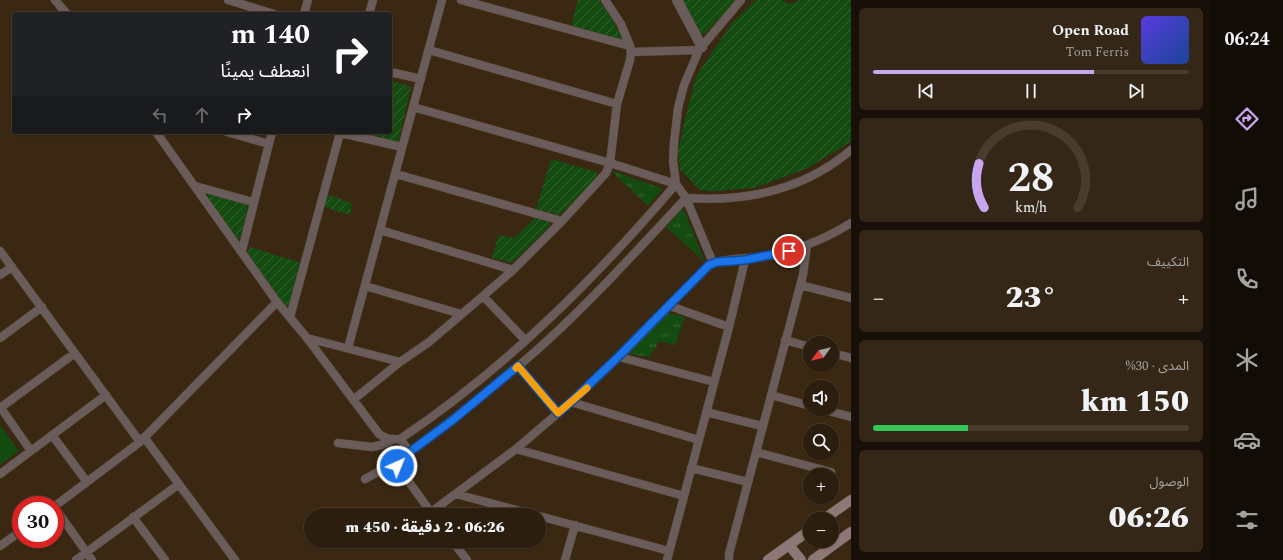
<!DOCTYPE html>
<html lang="ar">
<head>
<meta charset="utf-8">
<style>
  body { margin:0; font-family:Spectral,"Noto Sans Arabic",serif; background:#342717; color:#f1f3f6; direction:rtl; height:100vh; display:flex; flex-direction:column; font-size:15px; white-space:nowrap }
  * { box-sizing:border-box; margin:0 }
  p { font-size:13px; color:#a6a29e }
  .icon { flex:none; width:22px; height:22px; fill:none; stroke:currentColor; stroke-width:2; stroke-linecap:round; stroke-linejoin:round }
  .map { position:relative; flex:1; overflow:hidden; direction:ltr }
  .side { display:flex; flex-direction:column; gap:8px; padding:8px; background:#181008; width:360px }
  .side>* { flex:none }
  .banner { position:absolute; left:12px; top:12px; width:380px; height:122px; border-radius:4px; box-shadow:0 1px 3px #0004,0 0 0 1px #483c2e; direction:rtl; background:#202124; color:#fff; overflow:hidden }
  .needle { width:26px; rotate:236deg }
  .buttons { position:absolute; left:803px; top:336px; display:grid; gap:8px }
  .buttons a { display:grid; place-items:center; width:36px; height:36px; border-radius:50%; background:#2c1e0e; box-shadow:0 1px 3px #0004,0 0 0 1px #483c2e; font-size:20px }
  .speed { position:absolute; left:12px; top:496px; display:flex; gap:8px; font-size:20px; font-weight:700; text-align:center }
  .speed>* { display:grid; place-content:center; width:52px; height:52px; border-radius:50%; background:#2c1e0e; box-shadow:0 1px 3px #0004,0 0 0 1px #483c2e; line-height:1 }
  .speed .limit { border:6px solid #d22; background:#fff; color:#111 }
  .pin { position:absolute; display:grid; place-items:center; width:34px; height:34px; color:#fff; margin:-17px; border:2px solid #fff; border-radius:50%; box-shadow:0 1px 4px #0007 }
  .me { position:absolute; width:44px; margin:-22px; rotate:44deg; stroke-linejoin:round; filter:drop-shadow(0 0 3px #0008) }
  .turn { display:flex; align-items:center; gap:14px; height:84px; padding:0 16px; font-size:18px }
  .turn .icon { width:52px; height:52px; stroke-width:2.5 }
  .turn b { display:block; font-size:28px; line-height:34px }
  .lanes { display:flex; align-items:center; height:38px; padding:0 16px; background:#0003; justify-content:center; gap:20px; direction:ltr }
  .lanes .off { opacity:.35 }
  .big { font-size:30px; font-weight:800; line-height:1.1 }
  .side .card { flex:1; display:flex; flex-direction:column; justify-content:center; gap:6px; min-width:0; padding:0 14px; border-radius:6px; background:#342717 }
  .side .dial { align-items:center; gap:0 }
  .dial svg { height:104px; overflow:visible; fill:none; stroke:#483c2e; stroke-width:7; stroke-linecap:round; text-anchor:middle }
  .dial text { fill:#f1f3f6; stroke:none }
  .song { display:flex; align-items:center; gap:12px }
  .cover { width:48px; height:48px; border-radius:6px; background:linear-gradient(135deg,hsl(250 70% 55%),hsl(220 70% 35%)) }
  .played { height:4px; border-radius:2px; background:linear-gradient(90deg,#c8a6ef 70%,#483c2e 70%) }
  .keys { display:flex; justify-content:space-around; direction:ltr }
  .heat { display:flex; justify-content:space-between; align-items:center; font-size:22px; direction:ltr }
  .charge { height:6px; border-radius:3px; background:linear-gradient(90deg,#34c759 30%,#483c2e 0) }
  .trip { position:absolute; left:304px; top:508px; width:242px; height:40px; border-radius:20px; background:#2c1e0e; box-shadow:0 1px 3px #0004,0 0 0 1px #483c2e; font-weight:800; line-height:40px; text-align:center; direction:rtl }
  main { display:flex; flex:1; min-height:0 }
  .tabs { display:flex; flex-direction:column; width:72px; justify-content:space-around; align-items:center; background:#120c06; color:#a6a29e }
  .tabs .icon { width:28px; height:28px }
  .tabs .current { color:#c8a6ef }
  .tabs b { font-size:18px; color:#f1f3f6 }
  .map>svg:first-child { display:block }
  .grass { fill:url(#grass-tufts) }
  .park { fill:#144b10 }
  .garden { fill:url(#garden-furrows) }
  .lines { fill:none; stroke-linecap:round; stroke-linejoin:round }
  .minor-casing { stroke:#564531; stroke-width:9 }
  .tertiary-casing { stroke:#564531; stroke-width:11 }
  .secondary-casing { stroke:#564531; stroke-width:11 }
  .minor { stroke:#6b5c5c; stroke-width:8 }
  .tertiary { stroke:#6b5c5c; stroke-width:10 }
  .secondary { stroke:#8e7777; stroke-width:10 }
  .route-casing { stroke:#114b97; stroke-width:10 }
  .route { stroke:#1a73e8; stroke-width:7 }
  .slow { stroke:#f59e0b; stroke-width:7 }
</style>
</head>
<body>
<main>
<nav class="tabs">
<b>06:24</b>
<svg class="icon current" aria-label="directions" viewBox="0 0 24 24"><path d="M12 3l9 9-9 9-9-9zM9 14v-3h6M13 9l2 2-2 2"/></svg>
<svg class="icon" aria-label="music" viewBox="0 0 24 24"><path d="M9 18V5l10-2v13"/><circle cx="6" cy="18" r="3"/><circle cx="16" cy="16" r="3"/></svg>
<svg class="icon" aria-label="phone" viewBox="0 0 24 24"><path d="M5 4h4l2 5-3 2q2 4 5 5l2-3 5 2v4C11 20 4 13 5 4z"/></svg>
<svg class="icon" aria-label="climate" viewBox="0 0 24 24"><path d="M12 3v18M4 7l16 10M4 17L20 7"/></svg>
<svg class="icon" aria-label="car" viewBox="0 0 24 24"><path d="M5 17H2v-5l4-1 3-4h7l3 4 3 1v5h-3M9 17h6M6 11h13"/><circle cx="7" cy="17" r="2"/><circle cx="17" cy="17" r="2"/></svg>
<svg class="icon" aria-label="filters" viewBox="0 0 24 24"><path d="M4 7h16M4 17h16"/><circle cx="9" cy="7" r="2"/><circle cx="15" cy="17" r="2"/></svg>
</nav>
<section class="side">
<div class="card">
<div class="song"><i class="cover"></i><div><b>Open Road</b><p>Tom Ferris</p></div></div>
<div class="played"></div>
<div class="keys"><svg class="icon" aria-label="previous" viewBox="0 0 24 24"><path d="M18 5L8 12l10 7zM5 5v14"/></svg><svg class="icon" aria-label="pause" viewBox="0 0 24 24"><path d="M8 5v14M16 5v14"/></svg><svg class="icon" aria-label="next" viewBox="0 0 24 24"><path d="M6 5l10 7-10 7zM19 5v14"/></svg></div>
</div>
<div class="card dial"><svg viewBox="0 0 100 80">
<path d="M14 69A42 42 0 1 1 86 69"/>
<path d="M14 69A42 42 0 0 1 10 35" stroke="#c8a6ef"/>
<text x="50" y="56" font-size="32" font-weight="700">28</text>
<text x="50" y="72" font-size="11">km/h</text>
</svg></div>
<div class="card"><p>التكييف</p>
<div class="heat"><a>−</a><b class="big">23°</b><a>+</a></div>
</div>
<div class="card"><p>المدى · 30%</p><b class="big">150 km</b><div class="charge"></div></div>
<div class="card"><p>الوصول</p><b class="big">06:26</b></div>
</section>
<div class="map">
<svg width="851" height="560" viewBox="0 0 851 560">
  <defs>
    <pattern id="grass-tufts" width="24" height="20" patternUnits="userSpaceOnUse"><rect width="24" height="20" fill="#144b10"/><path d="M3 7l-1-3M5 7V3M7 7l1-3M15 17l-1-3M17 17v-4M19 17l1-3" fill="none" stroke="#366432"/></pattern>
    <pattern id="garden-furrows" width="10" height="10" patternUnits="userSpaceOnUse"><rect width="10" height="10" fill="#144b10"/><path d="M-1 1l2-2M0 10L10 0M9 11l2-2" fill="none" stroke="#366432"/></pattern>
  </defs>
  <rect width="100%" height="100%" fill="#3a2813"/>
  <!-- grass -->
  <path class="grass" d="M610 170 663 189 648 206Z
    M683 208 705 262 666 227Z
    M669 313 685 317 675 345 660 341 649 357 629 354 643 338Z"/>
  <!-- park -->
  <path class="park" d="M0 425 19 451 0 465Z"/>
  <!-- garden -->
  <path class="garden" d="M578 0H599L610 16 624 41 579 30 571 26Z
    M682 0H736L705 34 700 33Z
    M756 0H781L790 4 800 0H851V140L847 144 808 168 754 188 714 191 700 190 680 170 678 151 688 107 696 76 732 23Z
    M390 80 411 87 398 144 354 132H390Z
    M551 159 597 172 596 178 560 215 536 209Z
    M206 192 249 203 240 239 235 238 204 196Z
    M326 194 352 203 350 215 325 207Z
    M535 218 549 222 550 226 512 263 492 258 497 240 500 235 514 238Z
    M250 247 298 262 302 264 290 305 285 306 260 273 248 253Z"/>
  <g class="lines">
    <defs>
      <path id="minor" d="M55 0 67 14
        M228 0 274 14
        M461 0 630 46
        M304 14 308 0
        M369 14 373 0
        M429 50 617 104
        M631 52 699 50
        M390 72 421 79
        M413 107 610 163 676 184
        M156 132 277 302 307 338 379 434C386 439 392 440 400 439 505 369 595 279 676 184
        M227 132 269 144
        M337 132 402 147
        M396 174 562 221
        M195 186 253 202
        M686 198C746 202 804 190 851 150
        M380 230 513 270
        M242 250 272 132
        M0 251 140 442
        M713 263 686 198 676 184 673 161 674 143 678 108 684 85 699 50 741 0
        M0 275 12 267
        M800 285 851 298
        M365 286 461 314
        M483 296 525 340
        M670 306 729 327
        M290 317 340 133
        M0 338 42 307
        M307 338 400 362
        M785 340 810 347
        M348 348 442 0
        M832 353 851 358
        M619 357 714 382
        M518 366 558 413
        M771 395 810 406
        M353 400 400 362 429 342 483 296 513 270 562 221 606 173 610 163 617 104 630 60 631 52 630 46 621 24 605 0
        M571 402 699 440
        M0 408 75 353
        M1 408 31 451
        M821 409 851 417
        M706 412 762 426
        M52 435 87 482
        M144 437 235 560
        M400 439 410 452
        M338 443 372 447 381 445 392 440
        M516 449 684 496
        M756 452 831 472
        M691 468 748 482
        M0 474 106 395
        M365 479 400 460
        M456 494 535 515
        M55 506 140 442 277 302
        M55 508 92 560
        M431 512 516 449 571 402 619 357 709 265C722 258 746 259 761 257 792 252 824 240 851 223
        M433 515 398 467 397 464 399 460C450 422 501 383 548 340 597 295 641 246 686 198
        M539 516 669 551
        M133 517 165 560
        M452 541 467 560
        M0 546 21 531
        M76 560 179 484
        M565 560 575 525
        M667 560 729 327 745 260
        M729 560V554L803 275 807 245"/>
      <path id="tertiary" d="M677 0 702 47"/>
      <path id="secondary" d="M824 519 851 500
        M789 545 801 560
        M768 560 810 530
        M813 560 851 532"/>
    </defs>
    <!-- minor casing -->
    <use href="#minor" class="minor-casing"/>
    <!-- tertiary casing -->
    <use href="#tertiary" class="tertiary-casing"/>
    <!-- secondary casing -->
    <use href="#secondary" class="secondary-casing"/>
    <!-- minor -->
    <use href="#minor" class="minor"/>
    <!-- tertiary -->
    <use href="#tertiary" class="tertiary"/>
    <!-- secondary -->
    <use href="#secondary" class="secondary"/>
  </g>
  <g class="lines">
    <defs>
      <path id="route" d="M397 466 399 460 454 419 518 366 558 413 571 402 619 356 709 265 717 262 745 260 789 251"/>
    </defs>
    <!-- route casing -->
    <use href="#route" class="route-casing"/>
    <!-- route -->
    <use href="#route" class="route"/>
    <!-- slow -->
    <path class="slow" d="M516 368 518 366 558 413 587 388"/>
  </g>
</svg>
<div class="buttons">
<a><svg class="needle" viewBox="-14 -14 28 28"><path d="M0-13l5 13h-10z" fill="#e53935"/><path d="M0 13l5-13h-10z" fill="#a6a29e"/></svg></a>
<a><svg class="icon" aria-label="sound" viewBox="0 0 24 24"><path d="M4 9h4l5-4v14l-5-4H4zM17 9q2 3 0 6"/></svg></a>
<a><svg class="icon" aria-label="search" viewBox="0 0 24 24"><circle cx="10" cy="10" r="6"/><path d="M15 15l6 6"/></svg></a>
<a>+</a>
<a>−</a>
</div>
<div class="speed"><div class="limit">30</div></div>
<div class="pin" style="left:789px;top:251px;background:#d93025"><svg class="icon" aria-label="arrive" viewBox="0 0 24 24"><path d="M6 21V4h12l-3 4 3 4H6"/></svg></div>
<svg class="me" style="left:397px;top:466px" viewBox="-20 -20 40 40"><circle r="17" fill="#1a73e8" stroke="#fff" stroke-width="3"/><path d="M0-11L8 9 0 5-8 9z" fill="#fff"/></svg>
<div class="trip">06:26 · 2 دقيقة · 450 m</div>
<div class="banner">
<div class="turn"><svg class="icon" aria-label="right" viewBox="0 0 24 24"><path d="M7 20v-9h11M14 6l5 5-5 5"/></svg><div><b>140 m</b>انعطف يمينًا</div></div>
<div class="lanes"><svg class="icon off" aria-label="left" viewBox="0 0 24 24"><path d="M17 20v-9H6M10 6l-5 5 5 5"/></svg><svg class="icon off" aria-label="ahead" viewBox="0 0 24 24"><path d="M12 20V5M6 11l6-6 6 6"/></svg><svg class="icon" aria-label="right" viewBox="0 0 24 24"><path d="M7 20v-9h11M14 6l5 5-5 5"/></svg></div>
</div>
</div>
</main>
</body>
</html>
